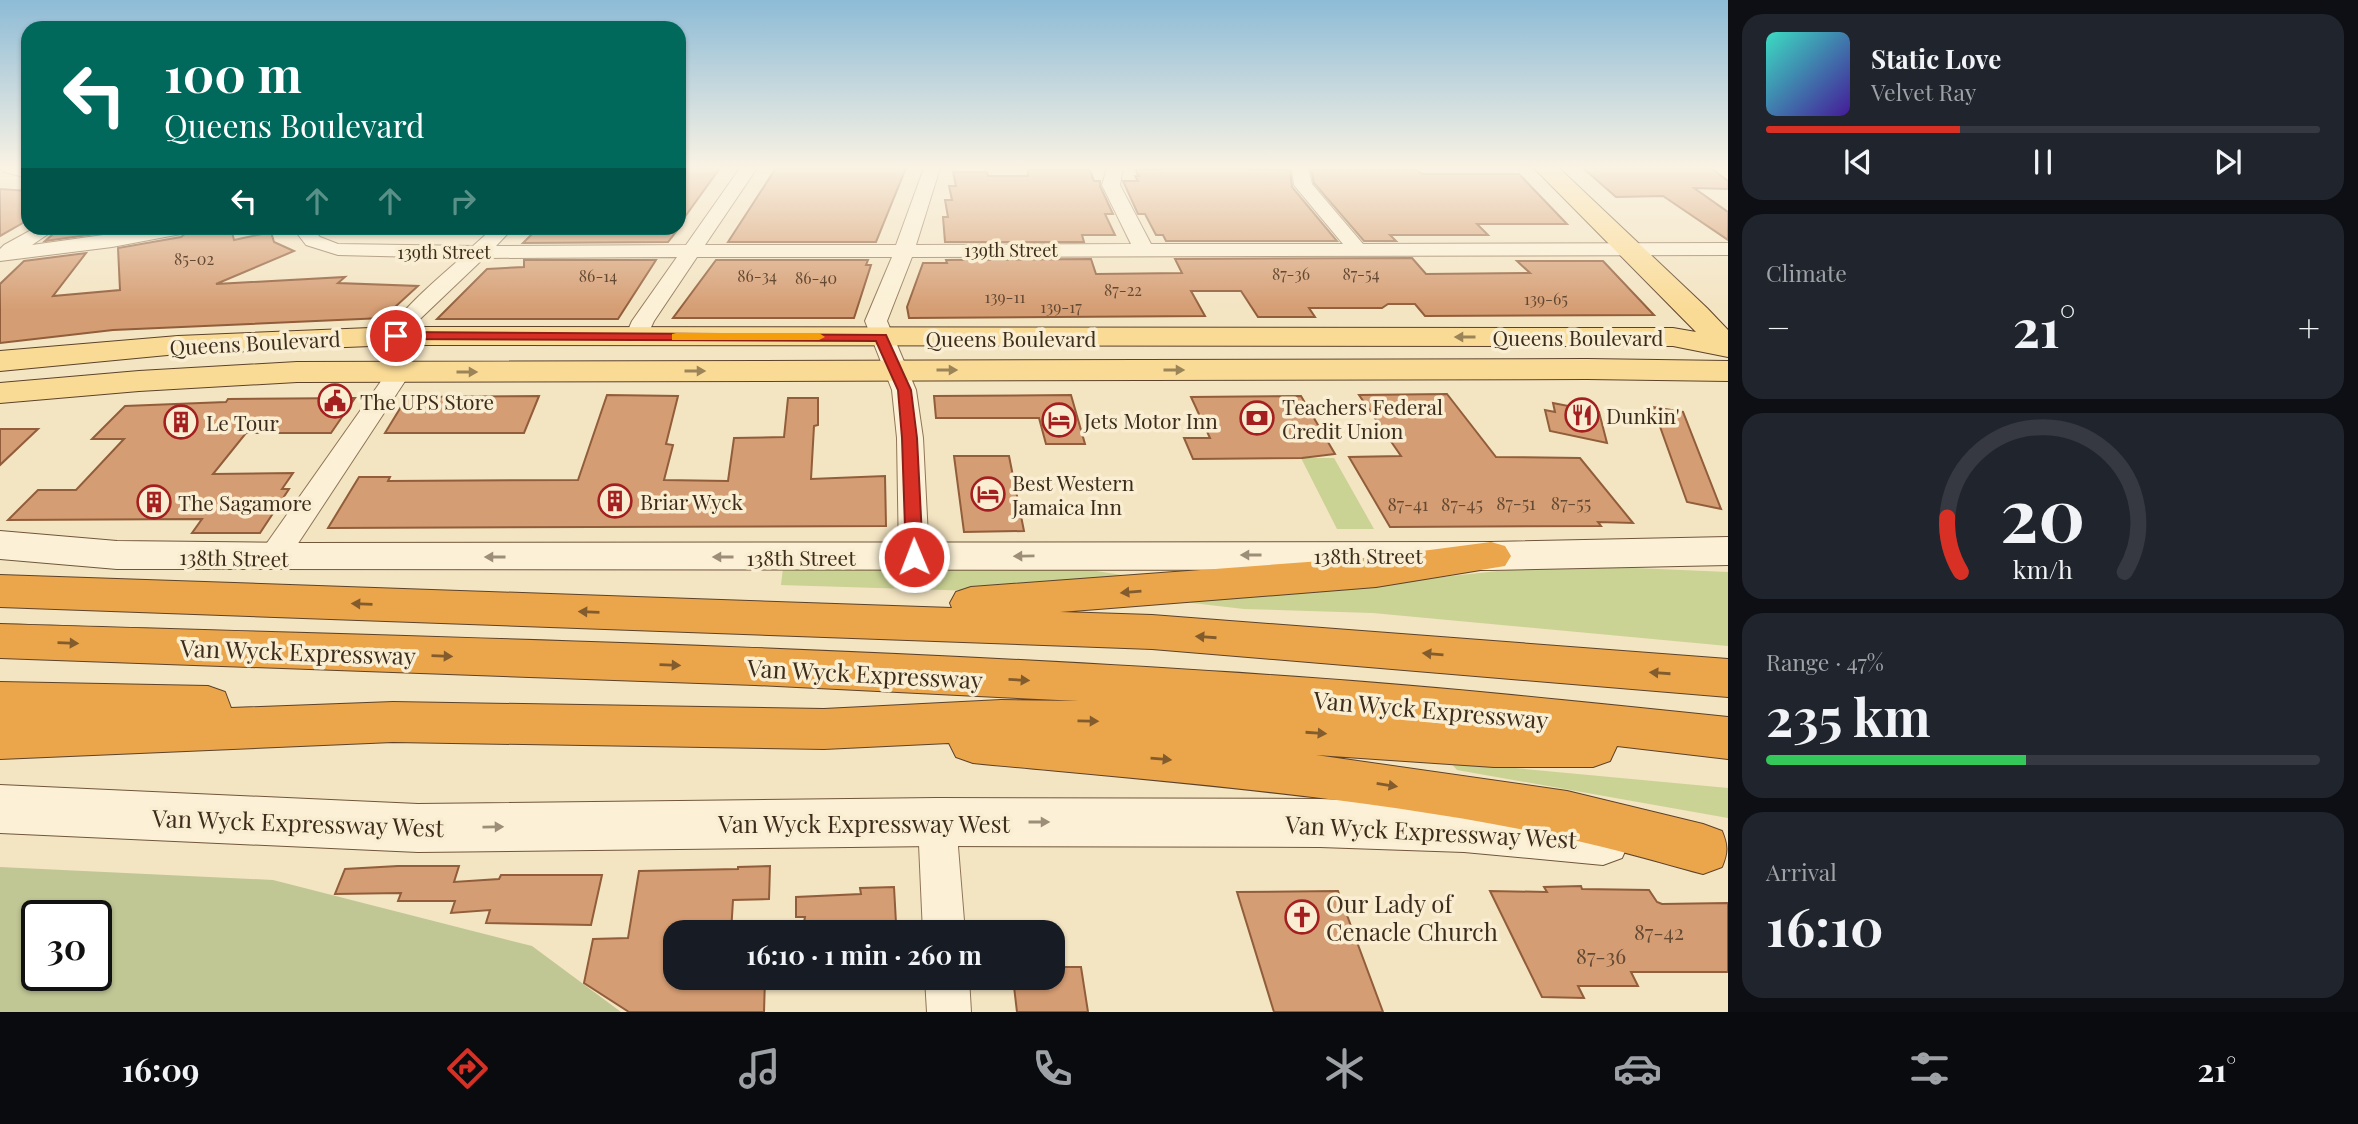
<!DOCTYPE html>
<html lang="en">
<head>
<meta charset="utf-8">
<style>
  body { margin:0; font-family:"Playfair Display",serif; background:#20242c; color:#f1f3f6; height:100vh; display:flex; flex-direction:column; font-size:26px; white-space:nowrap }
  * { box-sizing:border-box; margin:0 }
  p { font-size:23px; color:#9ea1a6 }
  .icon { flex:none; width:38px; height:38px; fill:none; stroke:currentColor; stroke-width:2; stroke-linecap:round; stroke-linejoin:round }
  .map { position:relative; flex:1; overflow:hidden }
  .panel { display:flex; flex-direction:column; gap:14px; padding:14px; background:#0d0f14; width:630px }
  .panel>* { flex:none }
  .guide { position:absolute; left:21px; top:21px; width:665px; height:214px; border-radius:21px; box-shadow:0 2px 5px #0004; background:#00695c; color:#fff; overflow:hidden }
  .speed { position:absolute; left:21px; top:900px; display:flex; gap:14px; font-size:35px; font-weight:700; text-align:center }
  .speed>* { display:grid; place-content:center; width:91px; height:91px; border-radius:50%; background:#171b24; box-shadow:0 2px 5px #0004; line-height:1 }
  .speed .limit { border:4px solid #111; border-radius:10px; background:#fff; color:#111 }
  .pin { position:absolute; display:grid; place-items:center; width:60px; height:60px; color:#fff; margin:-30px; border:4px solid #fff; border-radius:50%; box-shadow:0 2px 7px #0007 }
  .me { position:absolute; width:77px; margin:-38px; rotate:359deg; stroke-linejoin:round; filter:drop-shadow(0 0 5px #0008) }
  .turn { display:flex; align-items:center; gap:24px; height:147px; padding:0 28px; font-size:32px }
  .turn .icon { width:91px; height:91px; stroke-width:2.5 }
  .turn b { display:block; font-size:49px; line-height:60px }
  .lanes { display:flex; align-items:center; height:66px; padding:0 28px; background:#0003; justify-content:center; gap:35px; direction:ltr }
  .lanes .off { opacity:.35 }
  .big { font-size:52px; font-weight:700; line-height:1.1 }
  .panel .widget { flex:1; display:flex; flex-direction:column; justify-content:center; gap:10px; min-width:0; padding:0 24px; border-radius:21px; background:#20242c }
  .panel .dial { align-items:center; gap:0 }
  .dial svg { height:182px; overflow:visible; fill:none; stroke:#363941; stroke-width:7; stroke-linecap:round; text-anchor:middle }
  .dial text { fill:#f1f3f6; stroke:none }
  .song { display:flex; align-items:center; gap:21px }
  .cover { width:84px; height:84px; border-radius:10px; background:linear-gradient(135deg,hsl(170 70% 55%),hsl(260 70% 35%)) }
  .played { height:7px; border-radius:4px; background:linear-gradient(90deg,#d93025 35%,#363941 35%) }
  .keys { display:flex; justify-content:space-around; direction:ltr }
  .heat { display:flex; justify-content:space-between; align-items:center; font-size:38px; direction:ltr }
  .charge { height:10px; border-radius:5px; background:linear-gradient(90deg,#34c759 47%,#363941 0) }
  .trip { position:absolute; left:663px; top:920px; width:402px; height:70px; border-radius:21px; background:#171b24; box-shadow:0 2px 5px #0004; font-weight:700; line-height:70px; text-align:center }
  .menu { display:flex; height:112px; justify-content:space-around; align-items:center; background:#090b0e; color:#9ea1a6 }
  .menu .icon { width:49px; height:49px }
  .menu .selected { color:#d93025 }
  .menu b { font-size:32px; color:#f1f3f6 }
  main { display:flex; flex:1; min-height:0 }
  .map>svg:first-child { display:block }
  .green { fill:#cad294 }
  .cemetery { fill:#c0c694; fill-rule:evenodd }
  .building { fill:#d59d73; stroke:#915d3a; stroke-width:2 }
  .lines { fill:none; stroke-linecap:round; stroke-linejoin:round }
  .minor-casing { stroke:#8f7557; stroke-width:2 }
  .secondary-casing { stroke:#70563a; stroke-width:2 }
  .primary-casing { stroke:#5c422b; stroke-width:2 }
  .motorway-casing { stroke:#5c422b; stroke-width:2 }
  .minor { fill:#fcf1d6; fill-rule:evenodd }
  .secondary { fill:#fcf1d6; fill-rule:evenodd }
  .primary { fill:#fadb96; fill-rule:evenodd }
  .motorway { fill:#eba54a; fill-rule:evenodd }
  .oneway { fill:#9c8459 }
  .oneway2 { fill:#9c8e79 }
  .oneway3 { fill:#835c2e }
  .route { fill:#d93025; stroke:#8d1f18; stroke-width:2 }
  .slow { fill:#f59e0b }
  .labels { text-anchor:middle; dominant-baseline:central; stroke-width:7; stroke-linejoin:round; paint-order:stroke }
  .far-number-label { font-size:16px; fill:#634832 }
  .far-street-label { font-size:18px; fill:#3d2c1c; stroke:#f9eed2 }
  .number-label { font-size:18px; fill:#634832 }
  .street-label { font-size:21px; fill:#3d2c1c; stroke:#f9eed2 }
  .poi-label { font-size:21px; fill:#3d2c1c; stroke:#f9eed2; text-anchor:start }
  .near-number-label { font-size:21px; fill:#634832 }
  .near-street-label { font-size:24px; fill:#3d2c1c; stroke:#f9eed2 }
  .near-poi-label { font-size:24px; fill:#3d2c1c; stroke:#f9eed2; text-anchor:start }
</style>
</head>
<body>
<main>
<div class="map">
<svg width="1728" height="1012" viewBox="0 0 1728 1012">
  <rect width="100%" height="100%" fill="#f3e4c2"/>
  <!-- green -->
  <path class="green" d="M1301 458H1334L1374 529H1337Z
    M1583 562 1634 568 1728 572V646L1373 613 1244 609 1175 601 1293 593Z
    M783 568 1083 569 1122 575 976 591 781 585Z
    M1450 762 1728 788V818L1457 770Z"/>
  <!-- cemetery -->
  <path class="cemetery" d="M0 867 273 880 532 946 621 1012H0ZM37 915H96V975H37Z"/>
  <!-- building -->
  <path class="building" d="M679 168H720L679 225Z
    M776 168H906L876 242H728Z
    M1193 168 1290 170 1292 187 1337 241H1166L1163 235H1156L1145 214H1138L1123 181H1138L1135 176H1139L1135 170Z
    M1583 168H1711L1728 181V189L1694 188 1728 212V240L1663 196 1616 197Z
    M1028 170H1090L1094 181H1100V186L1113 214H1105L1115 235H1082L1084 242H945L943 217H948L945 200H952L949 186H956L953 172H987L988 176H1028Z
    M1311 170H1417L1422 174H1519L1567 224H1477L1488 235H1390L1396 241H1364L1314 183Z
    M0 189 28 191V220L0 236Z
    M60 228 76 229 106 228 102 233 45 241Z
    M192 228H231L234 240 271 232 274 242 294 251 216 284 345 277 338 283 418 286 383 318 113 330 0 343V284L24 261 86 253 53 296 120 290 118 248 181 237Z
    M538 228H679L668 242 523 243Z
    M1412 258 1426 274 1530 273 1517 261H1603L1654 315 1425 316 1415 304H1388L1382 308H1309L1315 317H1258L1241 291H1191L1205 316 909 318 907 307 923 263H947L946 260 1091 259 1096 274 1182 273 1175 259Z
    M524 260H656L618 319H437L487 269 524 267Z
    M716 260H868L866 265H871L854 318H673Z
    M1447 394 1496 457 1580 458 1633 523 1598 522 1601 526 1390 527 1349 457 1401 456 1359 395Z
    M607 395 678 396 666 444 673 445 664 480 728 481 734 438 784 437 788 398H818V425L814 426 811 479 885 476 886 526 328 528 359 477H390L388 481 578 480Z
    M1071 395 1085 444H1046L1039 418H936L934 396Z
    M539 396 524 433H385L407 397Z
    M1301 396 1335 454 1302 458 1193 459 1184 438H1210L1191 397Z
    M355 398 331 433H246L213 474 293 473 282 489H289L260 533H192L202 519 8 520 38 490H76L124 439H92L125 406 226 402 228 399Z
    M1553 403 1599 412 1607 443 1550 431 1545 410 1555 412Z
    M1653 407 1683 412 1721 509 1687 502Z
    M0 429H38L0 465Z
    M954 456H1009L1024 531 964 532Z
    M398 866H459L454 882 499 879 501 875H602L591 925 486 923 490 910 451 913 455 901H398L401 893 335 894 345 869Z
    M770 866 769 899 733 900 731 933H676V978H765L764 1012H629L584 983 593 939 628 938 639 871 738 869V867Z
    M1581 886 1582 889 1649 890 1657 902 1662 904 1728 903V972H1631L1638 986H1578L1584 998 1542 997 1490 891 1547 892 1544 887Z
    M894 887 896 923 811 926V922H804L805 917H796V897L861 894 860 888Z
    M1338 891 1383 1012H1274L1237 892Z
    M1054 967H1081L1088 1012H1017L1013 978H1054Z"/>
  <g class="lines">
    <defs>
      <path id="minor" d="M2 168H28V178L4 172Z
        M740 168H757L705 245H896L924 168H940L916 245 1131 244 1102 185 1107 168H1123L1120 185 1151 244H1343L1294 185 1292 168H1308L1312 184 1363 244 1728 243V255L912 257 887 321 916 390 923 438 929 557 924 564 914 568 904 564 899 557 897 438 892 390 865 321 892 257H697L654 321 644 342H628L625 337 632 321 677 257 484 258 420 319 403 341H387L384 336C405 306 434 282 461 258L338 255 306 245 293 228H311L320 237 338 244 473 246 493 228H513L496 246 686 245Z
        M35 228H57L32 245 153 228H190L181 234 112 247 0 261V249L4 245Z
        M399 365 407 367 411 372 297 545C286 559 281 570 262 564L257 557 262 550 391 367Z
        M937 804 951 810 956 822 965 933H923L918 822 923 810Z
        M925 978H969L971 1012H927Z"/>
      <path id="secondary" d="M0 531 117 541 303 543 1491 542 1728 537V565L1491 570 117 569 0 559Z
        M0 785 418 804 937 798 1320 799 1464 804 1603 815 1622 822 1630 840 1622 858 1603 865 1464 852 1320 847 937 846 418 852 0 833Z"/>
      <path id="primary" d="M1534 168H1559L1707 308 1728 330V357L1673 346 395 345 178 354 0 371V351L178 336 395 327 1673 328 1696 332Z
        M1587 359 1728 361V381L1587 379 297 382 139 391 0 403V383L139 371 297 362Z"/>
      <path id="motorway" d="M1491 542 1505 546 1511 556 1505 566 1376 587 1060 612 1152 615 1728 659V697L1152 649 0 607V575L952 608 950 603 956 592 971 587 1376 557Z
        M0 624C423 637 847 646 1269 675 1422 685 1575 701 1728 717V759L1617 746 1610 761 1593 767H1494L1316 755 1567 791 1703 824 1722 831C1728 846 1728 852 1722 867L1703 874C1659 862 1614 849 1569 839 1374 797 1172 782 973 763L956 757 949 743 824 749 393 742 0 759V682L208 686 225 692 231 708 393 702 824 709 1001 700 1079 701 755 685 0 658Z"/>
    </defs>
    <!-- minor casing -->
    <use href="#minor" class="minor-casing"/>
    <!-- secondary casing -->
    <use href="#secondary" class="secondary-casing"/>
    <!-- primary casing -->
    <use href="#primary" class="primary-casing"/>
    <!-- motorway casing -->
    <use href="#motorway" class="motorway-casing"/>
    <!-- minor -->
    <use href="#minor" class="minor"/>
    <!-- secondary -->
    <use href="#secondary" class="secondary"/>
    <!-- primary -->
    <use href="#primary" class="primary"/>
    <!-- motorway -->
    <use href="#motorway" class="motorway"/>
  </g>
  <!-- one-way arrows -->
  <defs><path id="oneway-solid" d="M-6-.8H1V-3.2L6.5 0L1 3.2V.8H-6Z" transform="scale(1.75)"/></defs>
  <g class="oneway">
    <use href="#oneway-solid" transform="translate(1465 337) rotate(180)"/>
    <use href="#oneway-solid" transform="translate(947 370)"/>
    <use href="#oneway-solid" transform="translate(1174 370)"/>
    <use href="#oneway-solid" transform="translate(695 371)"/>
    <use href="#oneway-solid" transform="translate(467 372)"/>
  </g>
  <g class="oneway2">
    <use href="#oneway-solid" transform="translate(1251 555) rotate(180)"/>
    <use href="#oneway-solid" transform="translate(1024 556) rotate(179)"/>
    <use href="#oneway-solid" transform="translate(495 557) rotate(180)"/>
    <use href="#oneway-solid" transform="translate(723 557) rotate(180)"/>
    <use href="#oneway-solid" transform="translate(1039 822)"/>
    <use href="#oneway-solid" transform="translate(493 827) rotate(-1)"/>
  </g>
  <g class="oneway3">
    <use href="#oneway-solid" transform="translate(1131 592) rotate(175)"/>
    <use href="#oneway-solid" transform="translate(362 604) rotate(-178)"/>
    <use href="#oneway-solid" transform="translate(589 612) rotate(-178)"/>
    <use href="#oneway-solid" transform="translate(1206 637) rotate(-176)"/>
    <use href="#oneway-solid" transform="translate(68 643) rotate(2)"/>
    <use href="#oneway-solid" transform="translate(1433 654) rotate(-175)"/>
    <use href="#oneway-solid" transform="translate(442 656) rotate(2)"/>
    <use href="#oneway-solid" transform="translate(670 665) rotate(2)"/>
    <use href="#oneway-solid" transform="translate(1660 673) rotate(-176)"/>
    <use href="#oneway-solid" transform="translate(1019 680) rotate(3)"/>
    <use href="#oneway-solid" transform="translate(1088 721) rotate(1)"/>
    <use href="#oneway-solid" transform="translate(1316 733) rotate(4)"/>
    <use href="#oneway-solid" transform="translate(1161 759) rotate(5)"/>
    <use href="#oneway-solid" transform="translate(1387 785) rotate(9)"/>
  </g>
  <!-- sky -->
  <linearGradient id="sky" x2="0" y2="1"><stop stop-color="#8dbbd6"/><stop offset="0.54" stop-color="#faf3e4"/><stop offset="1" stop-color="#faf3e4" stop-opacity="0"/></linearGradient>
  <rect width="1728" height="310" fill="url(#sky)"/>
  <!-- route -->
  <path class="route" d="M396 332 886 335 911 390 917 438 923 557 914 563 906 557 902 438 898 390 876 341 391 339V333Z"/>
  <!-- slow -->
  <path class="slow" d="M676 333H819L825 337 819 340H672V334Z"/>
  <!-- icons -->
  <defs>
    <symbol id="civic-ring" viewBox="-11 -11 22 22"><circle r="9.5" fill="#f9eed2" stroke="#a42020" stroke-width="1.5"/><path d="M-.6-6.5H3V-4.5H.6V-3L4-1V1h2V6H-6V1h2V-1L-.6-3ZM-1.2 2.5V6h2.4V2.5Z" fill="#a42020"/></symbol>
    <symbol id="restaurant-ring" viewBox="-11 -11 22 22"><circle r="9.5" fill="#f9eed2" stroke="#a42020" stroke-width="1.5"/><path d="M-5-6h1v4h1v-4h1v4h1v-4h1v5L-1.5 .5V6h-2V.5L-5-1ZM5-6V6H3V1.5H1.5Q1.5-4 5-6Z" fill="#a42020"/></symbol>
    <symbol id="bank-ring" viewBox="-11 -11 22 22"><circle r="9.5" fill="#f9eed2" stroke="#a42020" stroke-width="1.5"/><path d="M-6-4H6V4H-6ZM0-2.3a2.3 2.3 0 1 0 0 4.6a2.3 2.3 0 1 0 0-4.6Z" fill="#a42020"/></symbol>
    <symbol id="hotel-ring" viewBox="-11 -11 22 22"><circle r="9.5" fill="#f9eed2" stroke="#a42020" stroke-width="1.5"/><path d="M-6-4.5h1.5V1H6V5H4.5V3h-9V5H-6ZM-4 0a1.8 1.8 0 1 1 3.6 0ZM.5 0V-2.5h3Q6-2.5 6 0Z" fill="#a42020"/></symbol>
    <symbol id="building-ring" viewBox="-11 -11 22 22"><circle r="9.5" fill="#f9eed2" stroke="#a42020" stroke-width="1.5"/><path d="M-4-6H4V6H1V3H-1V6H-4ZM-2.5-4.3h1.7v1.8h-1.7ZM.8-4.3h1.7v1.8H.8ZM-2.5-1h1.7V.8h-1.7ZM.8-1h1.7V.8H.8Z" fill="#a42020"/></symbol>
    <symbol id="church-ring" viewBox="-11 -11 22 22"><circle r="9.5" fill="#f9eed2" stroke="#a42020" stroke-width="1.5"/><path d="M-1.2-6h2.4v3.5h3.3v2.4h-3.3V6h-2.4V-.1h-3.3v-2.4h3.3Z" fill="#a42020"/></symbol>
  </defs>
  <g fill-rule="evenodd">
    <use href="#civic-ring" x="316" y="382" width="38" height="38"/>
    <use href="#restaurant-ring" x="1563" y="396" width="38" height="38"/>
    <use href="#bank-ring" x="1238" y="399" width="38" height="38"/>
    <use href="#hotel-ring" x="1040" y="401" width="38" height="38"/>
    <use href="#building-ring" x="162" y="403" width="38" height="38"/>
    <use href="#hotel-ring" x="969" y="475" width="38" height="38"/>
    <use href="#building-ring" x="596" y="482" width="38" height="38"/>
    <use href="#building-ring" x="135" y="483" width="38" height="38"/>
    <use href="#church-ring" x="1283" y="898" width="38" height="38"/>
  </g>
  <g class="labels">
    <!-- far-number labels -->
    <g class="far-number-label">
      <text x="194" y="258">85-02</text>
      <text x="1291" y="273">87-36</text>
      <text x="1361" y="273">87-54</text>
      <text x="598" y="275">86-14</text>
      <text x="757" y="275">86-34</text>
      <text x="816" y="277">86-40</text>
      <text x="1123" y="289">87-22</text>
      <text x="1005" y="296">139-11</text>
      <text x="1546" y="298">139-65</text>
      <text x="1061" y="306">139-17</text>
    </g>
    <!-- far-street labels -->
    <g class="far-street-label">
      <text x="1011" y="250">139th Street</text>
      <text x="444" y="252">139th Street</text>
    </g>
    <!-- number labels -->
    <g class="number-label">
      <text x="1516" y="503">87-51</text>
      <text x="1571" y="503">87-55</text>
      <text x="1408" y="504">87-41</text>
      <text x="1462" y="504">87-45</text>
    </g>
    <!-- street labels -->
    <g class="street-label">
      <text x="1578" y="337">Queens Boulevard</text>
      <text x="1011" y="338">Queens Boulevard</text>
      <text transform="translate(255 342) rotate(-3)">Queens Boulevard</text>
      <text x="1368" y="555">138th Street</text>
      <text transform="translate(234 557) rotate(1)">138th Street</text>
      <text x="801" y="557">138th Street</text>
    </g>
    <!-- poi labels -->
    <g class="poi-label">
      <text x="360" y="401">The UPS Store</text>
      <text x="1282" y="406">Teachers Federal<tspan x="1282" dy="24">Credit Union</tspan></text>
      <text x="1606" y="415">Dunkin'</text>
      <text x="1084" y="420">Jets Motor Inn</text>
      <text x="206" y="422">Le Tour</text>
      <text x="1012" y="482">Best Western<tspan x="1012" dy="24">Jamaica Inn</tspan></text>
      <text x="640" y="501">Briar Wyck</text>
      <text x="178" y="502">The Sagamore</text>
    </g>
    <!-- near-number labels -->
    <g class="near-number-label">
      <text x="1659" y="931">87-42</text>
      <text x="1601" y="955">87-36</text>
    </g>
    <!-- near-street labels -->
    <g class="near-street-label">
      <text transform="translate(298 651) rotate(2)">Van Wyck Expressway</text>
      <text transform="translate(865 673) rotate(3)">Van Wyck Expressway</text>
      <text transform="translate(1431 709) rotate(5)">Van Wyck Expressway</text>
      <text transform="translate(298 822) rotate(2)">Van Wyck Expressway West</text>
      <text x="864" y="823">Van Wyck Expressway West</text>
      <text transform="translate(1431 831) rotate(3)">Van Wyck Expressway West</text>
    </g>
    <!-- near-poi labels -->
    <g class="near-poi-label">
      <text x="1326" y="903">Our Lady of<tspan x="1326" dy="28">Cenacle Church</tspan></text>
    </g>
  </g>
</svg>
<div class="speed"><div class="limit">30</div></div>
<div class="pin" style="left:396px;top:336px;background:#d93025"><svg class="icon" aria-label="arrive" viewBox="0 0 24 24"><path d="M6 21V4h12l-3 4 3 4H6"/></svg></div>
<svg class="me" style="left:914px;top:557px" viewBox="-20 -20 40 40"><circle r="17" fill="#d93025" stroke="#fff" stroke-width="3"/><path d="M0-11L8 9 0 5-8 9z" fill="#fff"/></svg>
<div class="trip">16:10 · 1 min · 260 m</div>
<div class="guide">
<div class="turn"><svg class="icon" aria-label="left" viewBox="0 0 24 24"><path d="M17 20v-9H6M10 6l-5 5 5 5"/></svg><div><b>100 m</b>Queens Boulevard</div></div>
<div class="lanes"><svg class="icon" aria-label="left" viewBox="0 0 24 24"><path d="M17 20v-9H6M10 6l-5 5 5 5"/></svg><svg class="icon off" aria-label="ahead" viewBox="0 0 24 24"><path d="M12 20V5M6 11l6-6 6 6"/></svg><svg class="icon off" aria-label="ahead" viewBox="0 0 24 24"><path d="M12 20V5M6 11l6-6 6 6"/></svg><svg class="icon off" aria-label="right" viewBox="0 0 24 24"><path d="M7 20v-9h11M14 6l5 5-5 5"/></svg></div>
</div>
</div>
<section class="panel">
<div class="widget">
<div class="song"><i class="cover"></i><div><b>Static Love</b><p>Velvet Ray</p></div></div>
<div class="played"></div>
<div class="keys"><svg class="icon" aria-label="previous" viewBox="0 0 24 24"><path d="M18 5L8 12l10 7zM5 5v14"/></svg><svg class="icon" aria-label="pause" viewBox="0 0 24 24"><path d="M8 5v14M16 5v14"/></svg><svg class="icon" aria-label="next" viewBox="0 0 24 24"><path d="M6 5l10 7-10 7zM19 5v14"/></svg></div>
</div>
<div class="widget"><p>Climate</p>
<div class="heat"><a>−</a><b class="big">21°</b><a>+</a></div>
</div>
<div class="widget dial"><svg viewBox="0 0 100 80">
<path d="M14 69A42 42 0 1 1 86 69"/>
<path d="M14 69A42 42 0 0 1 8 45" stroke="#d93025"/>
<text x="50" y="56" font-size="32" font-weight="700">20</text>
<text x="50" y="72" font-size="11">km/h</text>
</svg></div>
<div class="widget"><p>Range · 47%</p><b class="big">235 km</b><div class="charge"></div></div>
<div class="widget"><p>Arrival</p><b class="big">16:10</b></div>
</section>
</main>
<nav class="menu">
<b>16:09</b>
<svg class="icon selected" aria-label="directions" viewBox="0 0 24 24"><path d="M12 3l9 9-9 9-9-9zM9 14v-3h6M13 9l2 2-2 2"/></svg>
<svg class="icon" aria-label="music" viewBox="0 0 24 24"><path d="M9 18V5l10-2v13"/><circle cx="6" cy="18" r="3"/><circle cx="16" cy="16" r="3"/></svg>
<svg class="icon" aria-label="phone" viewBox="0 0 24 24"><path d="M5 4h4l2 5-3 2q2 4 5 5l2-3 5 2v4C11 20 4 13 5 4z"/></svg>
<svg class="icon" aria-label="climate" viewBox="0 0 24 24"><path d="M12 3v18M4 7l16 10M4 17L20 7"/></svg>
<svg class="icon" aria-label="car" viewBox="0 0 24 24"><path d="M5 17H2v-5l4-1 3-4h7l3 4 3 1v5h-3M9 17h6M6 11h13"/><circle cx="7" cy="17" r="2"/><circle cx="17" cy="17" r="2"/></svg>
<svg class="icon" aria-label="filters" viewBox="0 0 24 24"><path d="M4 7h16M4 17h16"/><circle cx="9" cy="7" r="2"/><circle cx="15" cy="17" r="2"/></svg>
<b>21°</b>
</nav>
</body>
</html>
